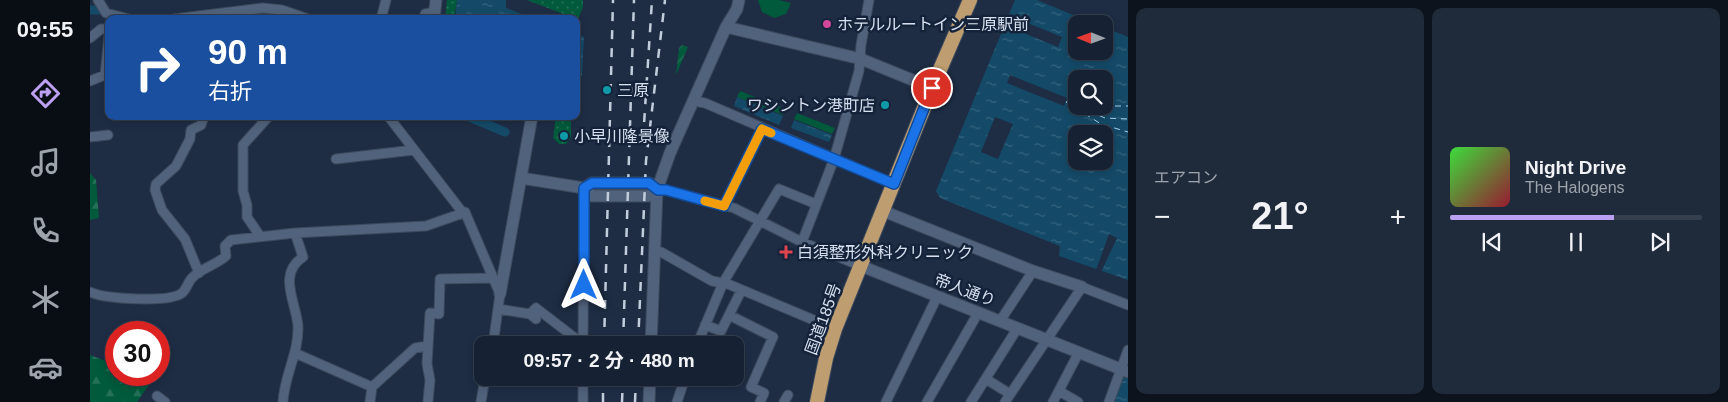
<!DOCTYPE html>
<html lang="ja">
<head>
<meta charset="utf-8">
<style>
  body { margin:0; font-family:Helvetica,"Noto Sans JP",sans-serif; background:#1f2a3b; color:#f1f3f6; height:100vh; display:flex; flex-direction:column; font-size:19px; white-space:nowrap }
  * { box-sizing:border-box; margin:0 }
  p { font-size:16px; color:#9ea4ac }
  .icon { flex:none; width:28px; height:28px; fill:none; stroke:currentColor; stroke-width:2; stroke-linecap:round; stroke-linejoin:round }
  .map { position:relative; flex:1; overflow:hidden }
  .panel { display:flex; flex-direction:column; gap:8px; padding:8px; background:#0c131c; width:600px }
  .panel>* { flex:none }
  .top-card { position:absolute; left:15px; top:15px; width:475px; height:105px; border-radius:10px; box-shadow:0 2px 8px #0003,0 0 0 1px #353f4e; background:#1a4fa0; color:#fff; overflow:hidden }
  .needle { width:32px; rotate:271deg }
  .buttons { position:absolute; left:978px; top:15px; display:grid; gap:10px }
  .buttons a { display:grid; place-items:center; width:45px; height:45px; border-radius:10px; background:#162233; box-shadow:0 2px 8px #0003,0 0 0 1px #353f4e; font-size:25px }
  .speed { position:absolute; left:15px; top:321px; display:flex; gap:10px; font-size:25px; font-weight:700; text-align:center }
  .speed>* { display:grid; place-content:center; width:65px; height:65px; border-radius:50%; background:#162233; box-shadow:0 2px 8px #0003,0 0 0 1px #353f4e; line-height:1 }
  .speed .limit { border:8px solid #d22; background:#fff; color:#111 }
  .pin { position:absolute; display:grid; place-items:center; width:42px; height:42px; color:#fff; margin:-21px; border:2px solid #fff; border-radius:50%; box-shadow:0 1px 5px #0007 }
  .me { position:absolute; width:55px; margin:-28px; rotate:0deg; stroke-linejoin:round; filter:drop-shadow(0 0 4px #0008) }
  .turn { display:flex; align-items:center; gap:18px; height:105px; padding:0 20px; font-size:22px }
  .turn .icon { width:65px; height:65px; stroke-width:2.5 }
  .turn b { display:block; font-size:35px; line-height:42px }
  .big { font-size:38px; font-weight:700; line-height:1.1 }
  .panel .widget { flex:1; display:flex; flex-direction:column; justify-content:center; gap:8px; min-width:0; padding:0 18px; border-radius:10px; background:#1f2a3b }
  .song { display:flex; align-items:center; gap:15px }
  .cover { width:60px; height:60px; border-radius:8px; background:linear-gradient(135deg,hsl(120 70% 55%),hsl(350 70% 35%)) }
  .played { height:5px; border-radius:2px; background:linear-gradient(90deg,#bca0f2 65%,#353f4e 65%) }
  .keys { display:flex; justify-content:space-around; direction:ltr }
  .heat { display:flex; justify-content:space-between; align-items:center; font-size:28px; direction:ltr }
  .panel .tiles { flex:1; display:grid; gap:8px; grid-template-columns:repeat(2,1fr) }
  .trip { position:absolute; left:384px; top:336px; width:270px; height:50px; border-radius:10px; background:#162233; box-shadow:0 2px 8px #0003,0 0 0 1px #353f4e; font-weight:700; line-height:50px; text-align:center }
  main { display:flex; flex:1; min-height:0 }
  .tab-bar { display:flex; flex-direction:column; width:90px; justify-content:space-around; align-items:center; background:#090e14; color:#9ea4ac }
  .tab-bar .icon { width:35px; height:35px }
  .tab-bar .active { color:#bca0f2 }
  .tab-bar b { font-size:22px; color:#f1f3f6 }
  .map>svg:first-child { display:block }
  .grass { fill:#005a3b }
  .forest { fill:url(#forest-firs) }
  .park { fill:url(#park-dots) }
  .garden { fill:url(#garden-furrows) }
  .water { fill:url(#water-ripples); fill-rule:evenodd }
  .pier { fill:#1e2d44 }
  .lines { fill:none; stroke-linecap:round; stroke-linejoin:round }
  .canal { stroke:#144a68; stroke-width:9 }
  .ferry { stroke:#a8d4f2; stroke-width:1; stroke-dasharray:6 5; stroke-linecap:butt }
  .minor-casing { stroke:#3d4a5d; stroke-width:11 }
  .tertiary-casing { stroke:#3d4a5d; stroke-width:13 }
  .trunk-casing { stroke:#3d4a5d; stroke-width:16 }
  .minor { stroke:#51627c; stroke-width:9 }
  .tertiary { stroke:#51627c; stroke-width:11 }
  .trunk { stroke:#be9e70; stroke-width:14 }
  .rail { stroke:#c2cddc; stroke-width:2.5; stroke-dasharray:9 9; stroke-linecap:butt }
  .route-casing { stroke:#114b97; stroke-width:12 }
  .route { stroke:#1a73e8; stroke-width:9 }
  .slow { stroke:#f59e0b; stroke-width:9 }
  .hotel-dot { fill:#d1479c; stroke:#14233a; stroke-width:2 }
  .culture-dot { fill:#0f9aa8; stroke:#14233a; stroke-width:2 }
  .health-dot { fill:#e0444e; stroke:#14233a; stroke-width:2 }
  .labels { text-anchor:middle; dominant-baseline:central; stroke-width:5; stroke-linejoin:round; paint-order:stroke }
  .poi-label { font-size:16px; fill:#d6e0ef; stroke:#14233a; text-anchor:start }
  .street-label { font-size:16px; fill:#d6e0ef; stroke:#14233a }
</style>
</head>
<body>
<main>
<nav class="tab-bar">
<b>09:55</b>
<svg class="icon active" aria-label="directions" viewBox="0 0 24 24"><path d="M12 3l9 9-9 9-9-9zM9 14v-3h6M13 9l2 2-2 2"/></svg>
<svg class="icon" aria-label="music" viewBox="0 0 24 24"><path d="M9 18V5l10-2v13"/><circle cx="6" cy="18" r="3"/><circle cx="16" cy="16" r="3"/></svg>
<svg class="icon" aria-label="phone" viewBox="0 0 24 24"><path d="M5 4h4l2 5-3 2q2 4 5 5l2-3 5 2v4C11 20 4 13 5 4z"/></svg>
<svg class="icon" aria-label="climate" viewBox="0 0 24 24"><path d="M12 3v18M4 7l16 10M4 17L20 7"/></svg>
<svg class="icon" aria-label="car" viewBox="0 0 24 24"><path d="M5 17H2v-5l4-1 3-4h7l3 4 3 1v5h-3M9 17h6M6 11h13"/><circle cx="7" cy="17" r="2"/><circle cx="17" cy="17" r="2"/></svg>
</nav>
<div class="map">
<svg width="1038" height="402" viewBox="0 0 1038 402">
  <defs>
    <pattern id="forest-firs" width="22" height="20" patternUnits="userSpaceOnUse" patternTransform="scale(1.25)"><rect width="22" height="20" fill="#005a3b"/><path d="M5 1l3.5 6h-7zM16 11l3.5 6h-7z" fill="#247158"/></pattern>
    <pattern id="park-dots" width="8" height="8" patternUnits="userSpaceOnUse" patternTransform="scale(1.25)"><rect width="8" height="8" fill="#005a3b"/><path d="M2 2h.1M6 6h.1" fill="none" stroke="#247158" stroke-width="1.8" stroke-linecap="round"/></pattern>
    <pattern id="garden-furrows" width="10" height="10" patternUnits="userSpaceOnUse" patternTransform="scale(1.25)"><rect width="10" height="10" fill="#005a3b"/><path d="M-1 1l2-2M0 10L10 0M9 11l2-2" fill="none" stroke="#247158"/></pattern>
    <pattern id="water-ripples" width="26" height="14" patternUnits="userSpaceOnUse" patternTransform="scale(1.25)"><rect width="26" height="14" fill="#144a68"/><path d="M2 4q2-2 4 0t4 0M15 11q2-2 4 0t4 0" fill="none" stroke="#35647e"/></pattern>
  </defs>
  <rect width="100%" height="100%" fill="#1e2d44"/>
  <!-- grass -->
  <path class="grass" d="M668 0H689L701 3 696 14 684 18 672 12Z
    M650 91 695 109 693 115 647 97Z
    M707 113 745 128 742 134 704 119Z"/>
  <!-- forest -->
  <path class="forest" d="M0 173 6 180 9 218 0 220Z
    M0 355 26 365V375H52L63 379 47 402H0Z"/>
  <!-- park -->
  <path class="park" d="M357 0H367L364 19H355Z
    M437 0H493V7L487 21 486 19Z
    M466 116H481V137L476 144H469L463 138Z"/>
  <!-- garden -->
  <path class="garden" d="M592 45 598 47 586 75 589 48Z"/>
  <!-- water -->
  <path class="water" d="M367 0H416V8L445 19H365Z
    M925 0H947L1005 24H986V51H1014V27L1038 37V280L969 256 970 246 850 198 846 191ZM986 79H1014V106H986ZM986 134H1014V161H986Z
    M486 34 494 37 492 76 486 74Z
    M647 97 693 116 689 125 644 106Z
    M704 120 742 135 739 142 701 128Z
    M1038 362V402H1023Z"/>
  <!-- pier -->
  <path class="pier" d="M940 24 972 37 968 47 936 34Z
    M920 75 977 98 974 106 917 83Z
    M905 117 923 124 908 159 891 152Z
    M1019 234 1027 238 1011 272 1006 270Z"/>
  <g class="lines">
    <!-- canal -->
    <path class="canal" d="M0 10H10
      M377 116 415 132"/>
    <!-- ferry -->
    <path class="ferry" d="M976 102 1011 124 1038 132
      M976 102 986 103
      M979 103 1015 118 1038 119
      M1014 106H1038"/>
    <defs>
      <path id="minor" d="M8 0 16 13 39 19
        M84 19 173 8 192 10 218 19
        M291 19 296 0
        M334 19 335 14 345 12
        M0 38 11 29H19
        M0 81 15 75 19 36
        M603 101 615 103 804 184
        M298 116 373 213 375 212 410 294 403 345
        M0 137 18 135
        M246 159 324 150
        M567 190H576L644 208 712 242 771 266
        M634 206 672 129
        M170 236 157 217V205L153 191V145L179 116
        M712 242 744 159 769 71 771 45 779 0
        M565 252H571L622 281 638 284 745 329
        M109 273 95 239 72 210 65 190 66 184 86 166 100 139 101 130 111 125 114 116
        M0 292C16 299 79 303 92 293 97 289 98 281 103 277 112 268 126 265 136 256L135 246 141 240 205 233 336 226 373 213
        M408 309 440 314 446 319
        M440 314 446 308 485 338 493 340
        M639 315 683 337 661 387 674 393 670 402
        M910 321 943 271
        M615 325 631 331 651 291
        M493 345 494 188
        M607 345 633 283 689 189 726 204
        M205 353 282 387
        M896 379 920 394
        M969 391 988 402
        M67 396 75 402
        M338 401 340 380 337 364 340 313 349 314 350 279 402 278
        M193 402C194 376 209 353 208 326 206 302 187 274 213 257L205 233
        M280 402 282 387 325 348 337 346
        M391 402 395 378
        M493 402V378
        M587 402 595 378
        M694 402 698 395
        M796 402 847 297
        M837 402 888 313
        M881 402 927 329
        M915 402 992 287 1038 305
        M963 402 989 352
        M1019 402 1038 350"/>
      <path id="tertiary" d="M344 19 346 0
        M636 27 771 59 842 88
        M431 178 494 188 502 196H559L567 190
        M494 188 502 183H559L567 190
        M793 211 943 271 992 287
        M771 266 1038 372
        M410 294 442 116
        M561 345 567 190 580 153 636 27 647 9 649 0
        M559 402 560 378"/>
      <path id="trunk" d="M727 402 736 358 745 329 842 88 880 0"/>
    </defs>
    <!-- minor casing -->
    <use href="#minor" class="minor-casing"/>
    <!-- tertiary casing -->
    <use href="#tertiary" class="tertiary-casing"/>
    <!-- trunk casing -->
    <use href="#trunk" class="trunk-casing"/>
    <!-- minor -->
    <use href="#minor" class="minor"/>
    <!-- tertiary -->
    <use href="#tertiary" class="tertiary"/>
    <!-- trunk -->
    <use href="#trunk" class="trunk"/>
    <!-- rail -->
    <path class="rail" d="M553 140 562 0
      M514 345 523 0
      M533 345 544 0
      M548 345 556 161 575 0
      M513 402V378
      M532 402 533 378
      M545 402 546 378"/>
  </g>
  <g class="lines">
    <defs>
      <path id="route" d="M494 285V188L502 183H559L568 190H576L634 206 672 129 804 184 842 88"/>
    </defs>
    <!-- route casing -->
    <use href="#route" class="route-casing"/>
    <!-- route -->
    <use href="#route" class="route"/>
    <!-- slow -->
    <path class="slow" d="M615 201 634 206 672 129 681 133"/>
  </g>
  <!-- markers -->
  <circle class="hotel-dot" cx="737" cy="24" r="5"/>
  <g class="culture-dot">
    <circle cx="517" cy="90" r="5"/>
    <circle cx="795" cy="105" r="5"/>
    <circle cx="474" cy="136" r="5"/>
  </g>
  <path class="health-dot" d="M693.5 244.5h5v5h5v5h-5v5h-5v-5h-5v-5h5z"/>
  <g class="labels">
    <!-- poi labels -->
    <g class="poi-label">
      <text x="747" y="24">ホテルルートイン三原駅前</text>
      <text x="527" y="90">三原</text>
      <text x="785" y="105" text-anchor="end">ワシントン港町店</text>
      <text x="484" y="136">小早川隆景像</text>
      <text x="707" y="252">白須整形外科クリニック</text>
    </g>
    <!-- street labels -->
    <g class="street-label">
      <text transform="translate(875 290) rotate(21)">帝人通り</text>
      <text transform="translate(733 319) rotate(-70)">国道185号</text>
    </g>
  </g>
</svg>
<div class="buttons">
<a><svg class="needle" viewBox="-14 -14 28 28"><path d="M0-13l5 13h-10z" fill="#e53935"/><path d="M0 13l5-13h-10z" fill="#9ea4ac"/></svg></a>
<a><svg class="icon" aria-label="search" viewBox="0 0 24 24"><circle cx="10" cy="10" r="6"/><path d="M15 15l6 6"/></svg></a>
<a><svg class="icon" aria-label="layers" viewBox="0 0 24 24"><path d="M12 4l9 5-9 5-9-5zM3 14l9 5 9-5"/></svg></a>
</div>
<div class="speed"><div class="limit">30</div></div>
<div class="pin" style="left:842px;top:88px;background:#d93025"><svg class="icon" aria-label="arrive" viewBox="0 0 24 24"><path d="M6 21V4h12l-3 4 3 4H6"/></svg></div>
<svg class="me" style="left:494px;top:285px" viewBox="-20 -20 40 40"><path d="M0-17L14 15 0 8-14 15z" fill="#1a73e8" stroke="#fff" stroke-width="4"/></svg>
<div class="trip">09:57 · 2 分 · 480 m</div>
<div class="top-card">
<div class="turn"><svg class="icon" aria-label="right" viewBox="0 0 24 24"><path d="M7 20v-9h11M14 6l5 5-5 5"/></svg><div><b>90 m</b>右折</div></div>
</div>
</div>
<section class="panel">
<div class="tiles">
<div class="widget"><p>エアコン</p>
<div class="heat"><a>−</a><b class="big">21°</b><a>+</a></div>
</div>
<div class="widget">
<div class="song"><i class="cover"></i><div><b>Night Drive</b><p>The Halogens</p></div></div>
<div class="played"></div>
<div class="keys"><svg class="icon" aria-label="previous" viewBox="0 0 24 24"><path d="M18 5L8 12l10 7zM5 5v14"/></svg><svg class="icon" aria-label="pause" viewBox="0 0 24 24"><path d="M8 5v14M16 5v14"/></svg><svg class="icon" aria-label="next" viewBox="0 0 24 24"><path d="M6 5l10 7-10 7zM19 5v14"/></svg></div>
</div>
</div>
</section>
</main>
</body>
</html>
